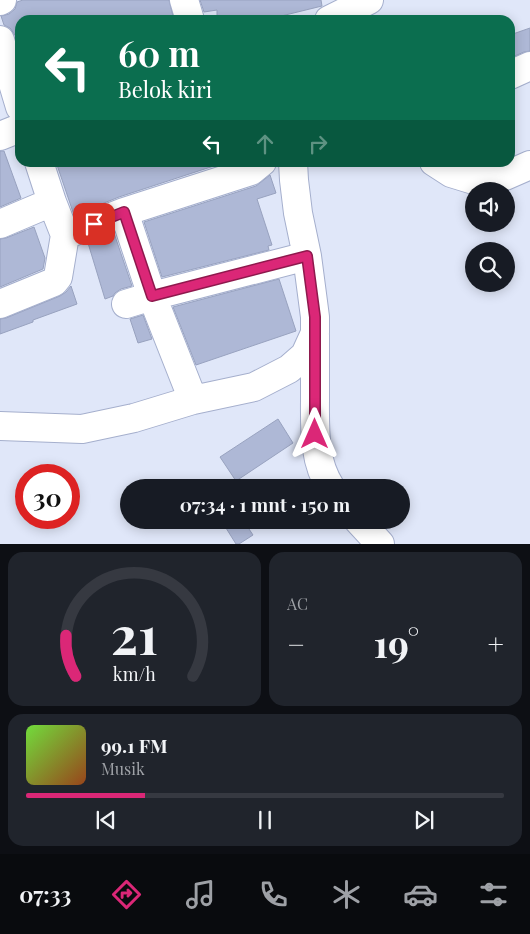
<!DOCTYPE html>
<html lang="id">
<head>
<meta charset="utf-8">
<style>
  body { margin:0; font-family:"Playfair Display",serif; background:#20242c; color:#f1f3f6; height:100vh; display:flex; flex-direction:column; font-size:19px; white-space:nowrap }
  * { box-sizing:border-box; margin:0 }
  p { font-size:16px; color:#9ea1a6 }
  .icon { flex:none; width:28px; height:28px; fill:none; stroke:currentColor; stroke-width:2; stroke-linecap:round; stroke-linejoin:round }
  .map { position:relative; height:544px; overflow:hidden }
  .drawer { display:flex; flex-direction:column; gap:8px; padding:8px; background:#0d0f14; flex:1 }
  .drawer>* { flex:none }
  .top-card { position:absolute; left:15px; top:15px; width:500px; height:152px; border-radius:15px; box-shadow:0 2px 12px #0003; background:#0b6e4f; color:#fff; overflow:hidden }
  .buttons { position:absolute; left:465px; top:182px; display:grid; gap:10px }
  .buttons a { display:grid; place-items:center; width:50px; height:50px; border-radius:50%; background:#171b24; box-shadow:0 2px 12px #0003; font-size:25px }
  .speed { position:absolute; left:15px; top:464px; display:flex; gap:10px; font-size:25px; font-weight:700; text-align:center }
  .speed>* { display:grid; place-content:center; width:65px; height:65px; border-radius:50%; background:#171b24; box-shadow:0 2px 12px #0003; line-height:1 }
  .speed .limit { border:8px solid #d22; background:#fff; color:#111 }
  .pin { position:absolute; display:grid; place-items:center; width:42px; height:42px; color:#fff; margin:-21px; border-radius:10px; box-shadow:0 2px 8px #0006 }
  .me { position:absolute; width:55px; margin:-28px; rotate:0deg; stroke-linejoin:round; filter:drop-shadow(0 0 4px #0008) }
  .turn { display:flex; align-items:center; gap:18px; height:105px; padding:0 20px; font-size:22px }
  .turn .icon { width:65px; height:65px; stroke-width:2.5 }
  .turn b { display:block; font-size:35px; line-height:42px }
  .lanes { display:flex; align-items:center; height:48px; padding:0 20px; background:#0003; justify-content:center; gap:25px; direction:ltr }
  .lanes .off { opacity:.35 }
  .big { font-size:38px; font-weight:700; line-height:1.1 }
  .drawer .card { flex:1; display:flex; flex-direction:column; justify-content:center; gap:8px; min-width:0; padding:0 18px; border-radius:15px; background:#20242c }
  .drawer .dial { align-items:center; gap:0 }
  .dial svg { height:130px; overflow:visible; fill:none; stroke:#363941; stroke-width:7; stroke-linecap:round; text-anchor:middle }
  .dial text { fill:#f1f3f6; stroke:none }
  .song { display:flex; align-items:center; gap:15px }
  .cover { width:60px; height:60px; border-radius:8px; background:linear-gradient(135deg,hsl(100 70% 55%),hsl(20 70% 35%)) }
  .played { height:5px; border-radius:2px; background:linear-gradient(90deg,#db2777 25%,#363941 25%) }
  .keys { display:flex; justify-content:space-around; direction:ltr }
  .heat { display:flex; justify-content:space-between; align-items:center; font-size:28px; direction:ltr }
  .drawer .tiles { flex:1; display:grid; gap:8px; grid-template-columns:1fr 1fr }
  .card:last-child { grid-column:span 2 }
  .trip { position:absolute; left:120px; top:479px; width:290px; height:50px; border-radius:25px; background:#171b24; box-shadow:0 2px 12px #0003; font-weight:700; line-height:50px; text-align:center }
  .dock { display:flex; height:80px; justify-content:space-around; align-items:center; background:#090b0e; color:#9ea1a6 }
  .dock .icon { width:35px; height:35px }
  .dock .current { color:#db2777 }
  .dock b { font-size:22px; color:#f1f3f6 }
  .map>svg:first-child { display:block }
  .building { fill:#aeb8d6; stroke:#98a2bf }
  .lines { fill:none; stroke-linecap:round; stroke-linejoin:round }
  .minor-casing { stroke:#a5afcd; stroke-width:30 }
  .minor { stroke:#fff; stroke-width:28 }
  .route-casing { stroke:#8e194d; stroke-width:12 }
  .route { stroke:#db2777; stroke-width:9 }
</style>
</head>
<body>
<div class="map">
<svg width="530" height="544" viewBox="0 0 530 544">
  <rect width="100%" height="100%" fill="#e0e7f9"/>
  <!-- building -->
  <path class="building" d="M23 0H169L174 20H20V52L15 35 10 28 4 25 1 16 9 14 15 9 17 2Z
    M200 0H321L322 6 265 20H217V10L204 12Z
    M530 28V51L524 52 510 58V35Z
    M0 151H4L21 198 0 207Z
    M56 162H226L119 197 74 215Z
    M270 175 276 193 257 199 272 245 268 246 269 250 162 277 144 222 256 186Z
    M34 227 45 258 43 269 0 287V239L6 238Z
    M114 233 132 286 121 289 115 293 113 296 105 299 88 243Z
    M279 279 296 331 196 365 173 307Z
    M71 286 77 304 33 320V322L0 334V319L6 318 60 296 66 292Z
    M143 315 152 339 138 343 130 319Z
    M278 419 293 443 236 481 220 457Z
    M221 520H243L253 535 239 544H236Z"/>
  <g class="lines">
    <defs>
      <path id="minor" d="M184 0 190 20
        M0 1 2 0
        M329 20 369 0
        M0 40 20 107
        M510 75 530 66
        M0 136 20 128
        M39 162 52 202 65 235 124 212 251 171 262 162
        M434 162 451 173 477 181 505 176 530 165
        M124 212 152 296 193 400
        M0 224 52 202
        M0 304 54 282 58 277 65 235
        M126 304 152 296 307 256
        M315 335C315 355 315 376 315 397 315 428 313 461 331 488
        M0 426 82 429 134 418 193 400 254 387 289 369 305 355 315 333V317L307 256 298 213 294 180 293 162
        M358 520 380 544"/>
    </defs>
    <!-- minor casing -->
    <use href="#minor" class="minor-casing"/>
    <!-- minor -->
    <use href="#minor" class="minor"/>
  </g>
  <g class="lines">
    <defs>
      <path id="route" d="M94 224 124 212 152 296 307 256 315 317V434"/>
    </defs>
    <!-- route casing -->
    <use href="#route" class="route-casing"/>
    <!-- route -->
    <use href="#route" class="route"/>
  </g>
</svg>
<div class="buttons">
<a><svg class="icon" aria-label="sound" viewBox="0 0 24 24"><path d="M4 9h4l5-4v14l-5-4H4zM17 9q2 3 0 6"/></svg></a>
<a><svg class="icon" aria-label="search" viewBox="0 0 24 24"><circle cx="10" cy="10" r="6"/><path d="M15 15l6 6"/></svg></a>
</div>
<div class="speed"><div class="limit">30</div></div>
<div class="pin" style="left:94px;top:224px;background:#d93025"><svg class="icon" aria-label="arrive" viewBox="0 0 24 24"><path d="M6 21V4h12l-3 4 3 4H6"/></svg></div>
<svg class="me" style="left:315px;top:434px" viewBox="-20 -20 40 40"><path d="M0-17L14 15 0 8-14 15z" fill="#db2777" stroke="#fff" stroke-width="4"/></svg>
<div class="trip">07:34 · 1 mnt · 150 m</div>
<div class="top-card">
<div class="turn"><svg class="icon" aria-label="left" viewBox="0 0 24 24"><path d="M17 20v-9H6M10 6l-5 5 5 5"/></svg><div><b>60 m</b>Belok kiri</div></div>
<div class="lanes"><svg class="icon" aria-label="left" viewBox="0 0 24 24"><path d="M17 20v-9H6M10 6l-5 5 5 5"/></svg><svg class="icon off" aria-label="ahead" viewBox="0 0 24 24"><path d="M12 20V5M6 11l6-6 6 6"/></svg><svg class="icon off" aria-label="right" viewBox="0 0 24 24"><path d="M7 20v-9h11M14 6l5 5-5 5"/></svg></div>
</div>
</div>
<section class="drawer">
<div class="tiles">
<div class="card dial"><svg viewBox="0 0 100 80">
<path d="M14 69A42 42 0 1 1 86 69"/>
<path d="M14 69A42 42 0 0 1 8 44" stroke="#db2777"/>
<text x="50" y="56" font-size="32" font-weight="700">21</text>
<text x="50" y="72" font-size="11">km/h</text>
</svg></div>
<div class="card"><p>AC</p>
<div class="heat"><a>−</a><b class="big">19°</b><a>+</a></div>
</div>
<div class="card">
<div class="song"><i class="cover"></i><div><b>99.1 FM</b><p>Musik</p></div></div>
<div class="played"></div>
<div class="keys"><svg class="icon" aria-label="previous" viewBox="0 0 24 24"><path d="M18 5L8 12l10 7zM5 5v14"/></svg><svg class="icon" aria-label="pause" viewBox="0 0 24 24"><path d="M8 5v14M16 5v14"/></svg><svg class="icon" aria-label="next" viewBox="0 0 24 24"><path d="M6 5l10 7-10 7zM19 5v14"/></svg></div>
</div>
</div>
</section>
<nav class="dock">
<b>07:33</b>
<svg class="icon current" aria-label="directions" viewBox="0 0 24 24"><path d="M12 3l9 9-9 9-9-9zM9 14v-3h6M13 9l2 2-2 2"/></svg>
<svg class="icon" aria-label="music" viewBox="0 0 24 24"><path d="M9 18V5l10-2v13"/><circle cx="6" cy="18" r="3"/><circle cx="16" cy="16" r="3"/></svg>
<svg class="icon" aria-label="phone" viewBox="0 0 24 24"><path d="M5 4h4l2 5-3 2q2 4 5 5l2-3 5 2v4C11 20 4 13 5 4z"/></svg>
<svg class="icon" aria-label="climate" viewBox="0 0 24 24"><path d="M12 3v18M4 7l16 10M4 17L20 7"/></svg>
<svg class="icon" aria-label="car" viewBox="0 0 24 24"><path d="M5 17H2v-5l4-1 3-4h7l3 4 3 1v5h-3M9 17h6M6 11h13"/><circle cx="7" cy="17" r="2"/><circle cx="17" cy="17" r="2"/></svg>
<svg class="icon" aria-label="filters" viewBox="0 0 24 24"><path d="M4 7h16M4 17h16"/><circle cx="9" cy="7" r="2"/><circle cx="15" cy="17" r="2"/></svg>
</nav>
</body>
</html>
